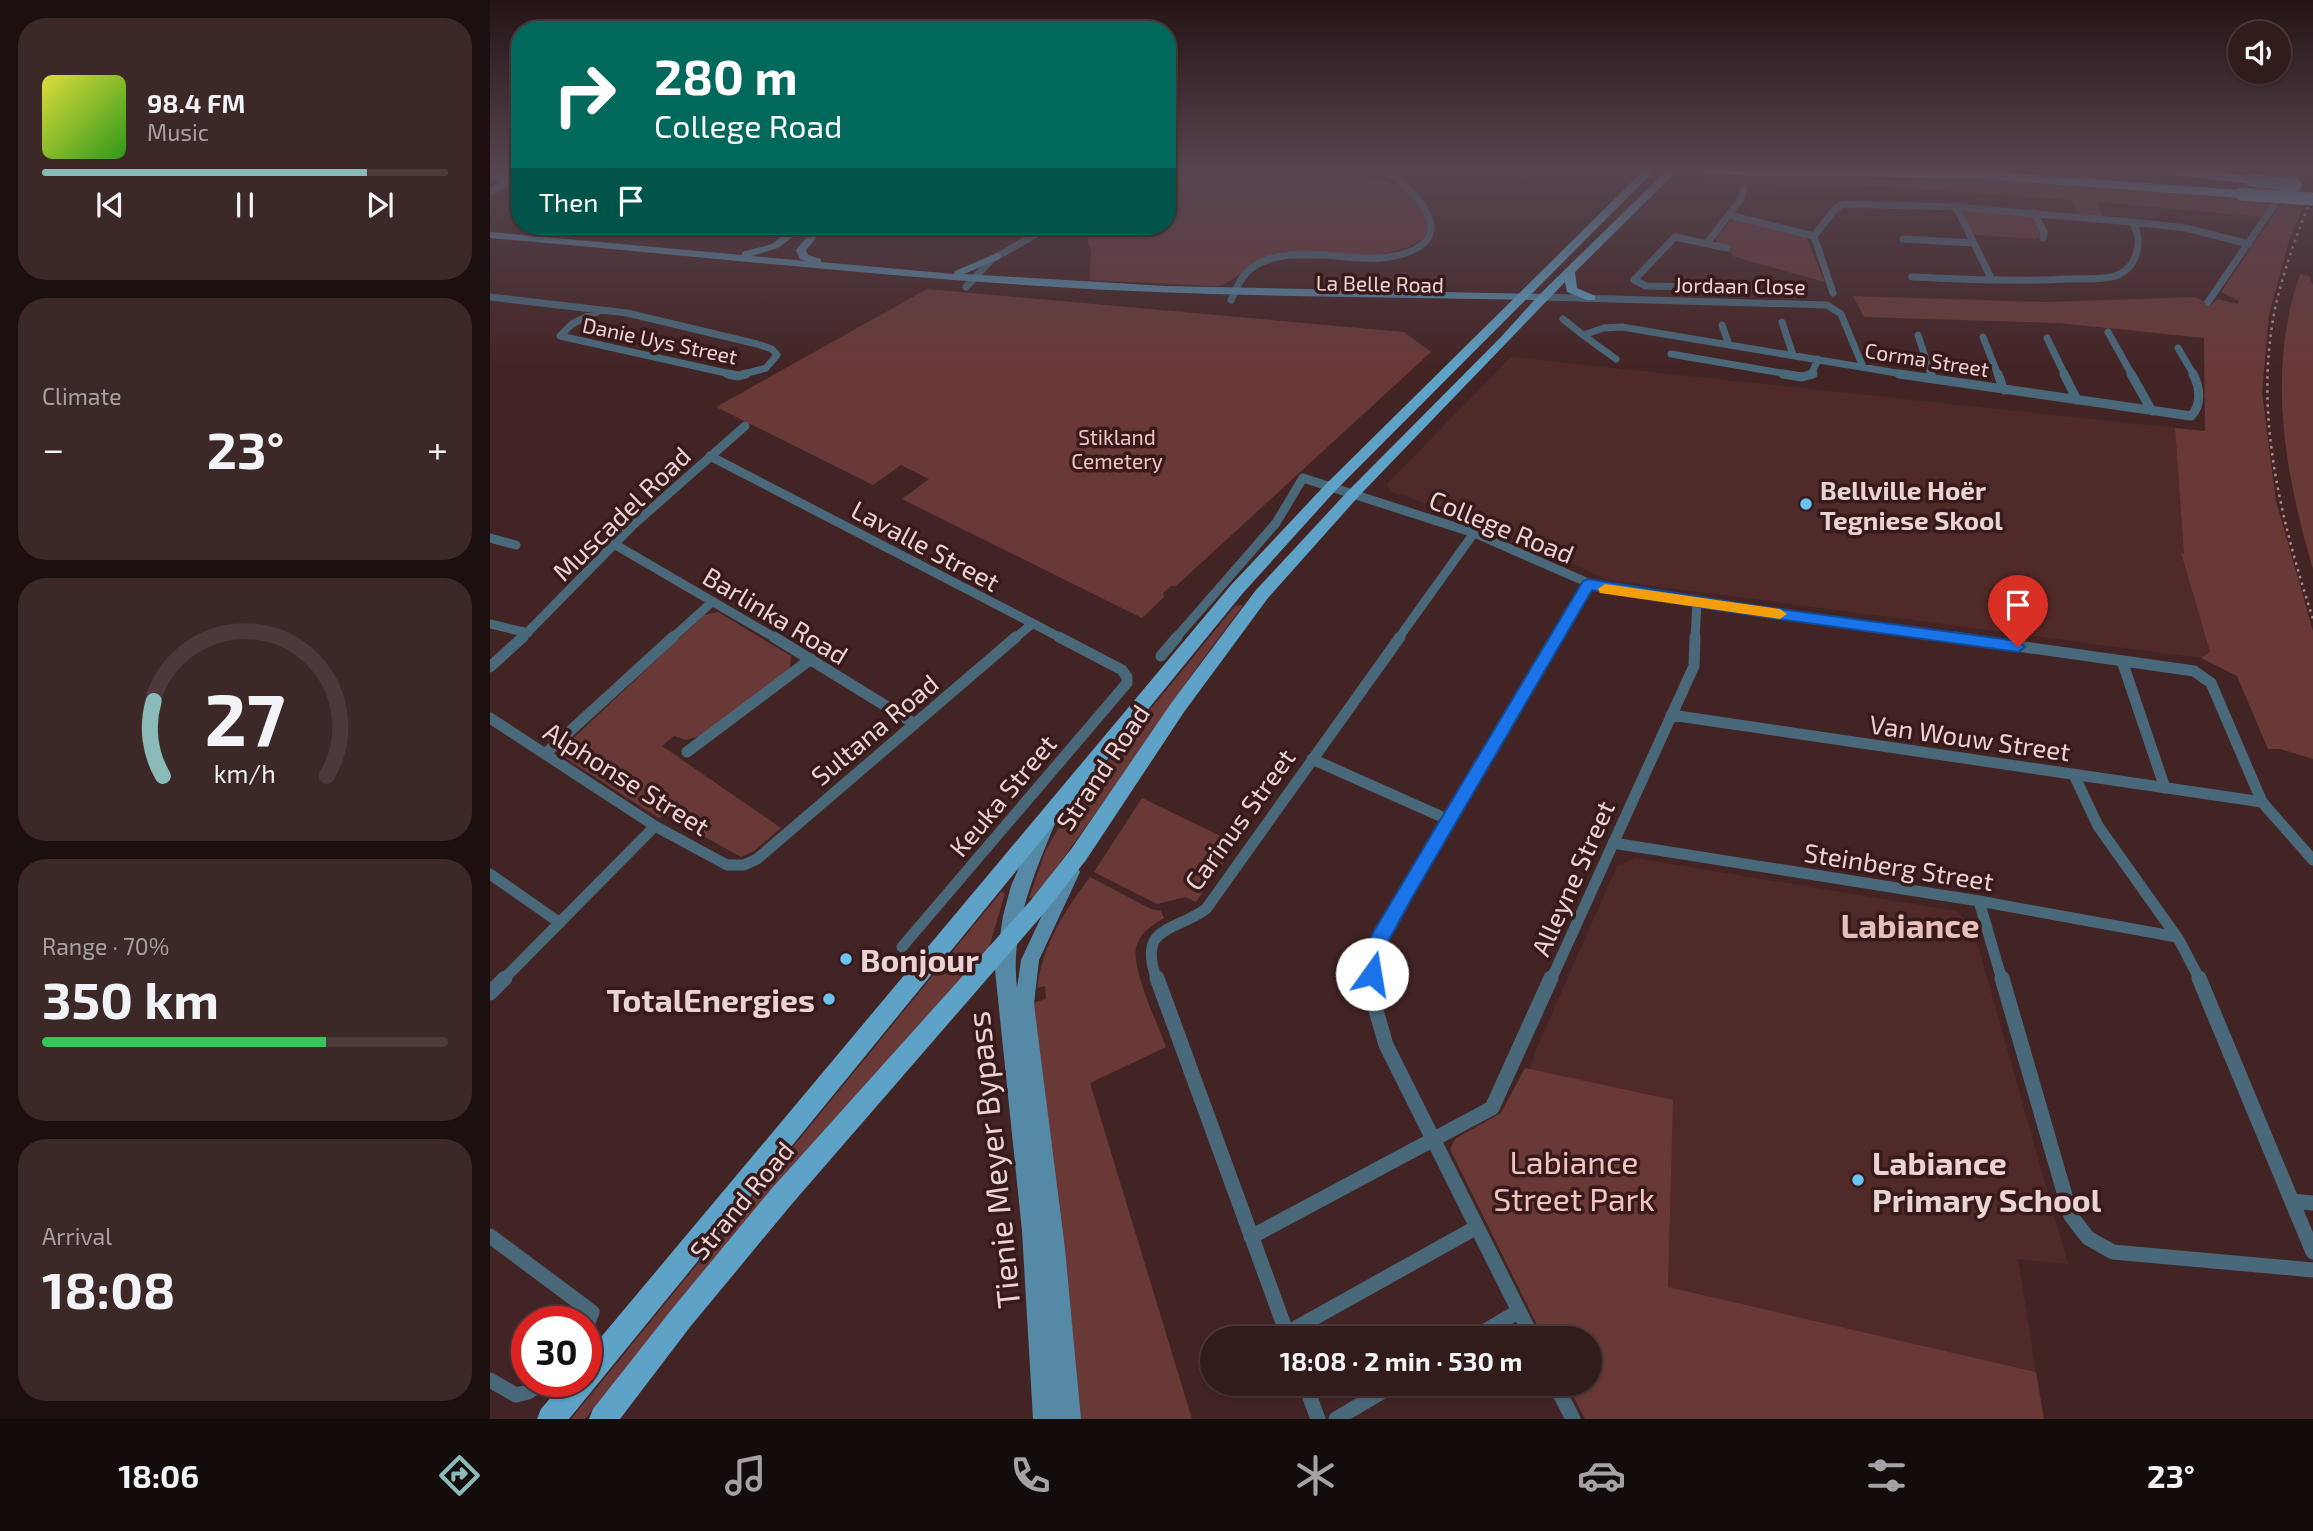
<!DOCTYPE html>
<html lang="en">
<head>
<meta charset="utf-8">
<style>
  body { margin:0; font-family:"Exo 2",sans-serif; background:#3d2828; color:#f1f3f6; height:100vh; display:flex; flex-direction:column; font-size:26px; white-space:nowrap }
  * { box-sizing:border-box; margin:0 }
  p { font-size:23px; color:#a8a1a3 }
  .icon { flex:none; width:38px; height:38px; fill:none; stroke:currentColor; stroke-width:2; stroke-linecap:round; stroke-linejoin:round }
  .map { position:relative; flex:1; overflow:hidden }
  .details { display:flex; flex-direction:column; gap:18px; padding:18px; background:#1c0f0f; width:490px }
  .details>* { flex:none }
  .guide { position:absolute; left:21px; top:21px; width:665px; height:214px; border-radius:28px; box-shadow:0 2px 5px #0004,0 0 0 2px #4d393a; background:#00695c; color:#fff; overflow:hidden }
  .tools { position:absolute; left:1738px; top:21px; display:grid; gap:14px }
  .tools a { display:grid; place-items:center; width:63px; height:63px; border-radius:50%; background:#321b1b; box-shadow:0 2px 5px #0004,0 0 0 2px #4d393a; font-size:35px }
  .speed { position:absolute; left:21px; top:1306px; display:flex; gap:14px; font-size:35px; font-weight:700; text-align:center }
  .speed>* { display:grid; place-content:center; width:91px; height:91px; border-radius:50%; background:#321b1b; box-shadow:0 2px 5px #0004,0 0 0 2px #4d393a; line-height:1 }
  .speed .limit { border:10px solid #d22; background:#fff; color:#111 }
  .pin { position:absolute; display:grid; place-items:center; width:60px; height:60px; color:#fff; margin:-72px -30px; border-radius:50% 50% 50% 0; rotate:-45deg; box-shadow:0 0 7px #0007 }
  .pin .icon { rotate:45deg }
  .me { position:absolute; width:77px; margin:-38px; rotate:13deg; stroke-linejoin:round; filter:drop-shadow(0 0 5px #0008) }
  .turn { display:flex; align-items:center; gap:24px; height:147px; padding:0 28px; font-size:32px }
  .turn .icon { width:91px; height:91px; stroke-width:2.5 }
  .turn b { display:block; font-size:49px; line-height:60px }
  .then { display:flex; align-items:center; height:66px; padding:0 28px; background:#0003; gap:14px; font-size:26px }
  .big { font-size:52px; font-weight:700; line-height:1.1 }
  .details .tile { flex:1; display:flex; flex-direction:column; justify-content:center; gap:10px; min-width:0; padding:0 24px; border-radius:28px; background:#3d2828 }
  .details .dial { align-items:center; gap:0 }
  .dial svg { height:182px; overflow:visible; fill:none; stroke:#4d393a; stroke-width:7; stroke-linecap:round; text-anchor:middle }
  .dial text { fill:#f1f3f6; stroke:none }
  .song { display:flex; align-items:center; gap:21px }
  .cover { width:84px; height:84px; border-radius:10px; background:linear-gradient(135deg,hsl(60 70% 55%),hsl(110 70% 35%)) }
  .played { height:7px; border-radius:4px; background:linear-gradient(90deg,#8bbbb9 80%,#4d393a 80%) }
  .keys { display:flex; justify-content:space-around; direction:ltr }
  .heat { display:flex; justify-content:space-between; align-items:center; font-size:38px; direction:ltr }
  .charge { height:10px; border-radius:5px; background:linear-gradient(90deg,#34c759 70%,#4d393a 0) }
  .trip { position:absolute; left:710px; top:1326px; width:402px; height:70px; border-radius:35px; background:#321b1b; box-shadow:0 2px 5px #0004,0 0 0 2px #4d393a; font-weight:700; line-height:70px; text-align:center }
  .menu { display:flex; height:112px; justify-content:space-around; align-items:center; background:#140b0b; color:#a8a1a3 }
  .menu .icon { width:49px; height:49px }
  .menu .selected { color:#8bbbb9 }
  .menu b { font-size:32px; color:#f1f3f6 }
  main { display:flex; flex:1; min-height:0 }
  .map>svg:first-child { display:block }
  .built { fill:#502a29 }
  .green { fill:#693938 }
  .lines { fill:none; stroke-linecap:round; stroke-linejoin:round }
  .street-far3 { stroke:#49697b; stroke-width:7 }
  .street-far2 { stroke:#49697b; stroke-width:9 }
  .street-far1 { stroke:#49697b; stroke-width:11 }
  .street { stroke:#49697b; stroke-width:15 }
  .secondary { fill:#5589a6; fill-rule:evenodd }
  .primary { fill:#5ea2c7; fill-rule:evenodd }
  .highway { fill:#65b9e6; fill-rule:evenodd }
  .rail { stroke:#a88f8f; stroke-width:2.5; stroke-dasharray:2.5 4.5; stroke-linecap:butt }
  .highway-bridge { stroke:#65b9e6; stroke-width:13 }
  .route { fill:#1a73e8; stroke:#114b97; stroke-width:2 }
  .slow { fill:#f59e0b }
  .poi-dot { fill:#6bc3f2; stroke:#381a1a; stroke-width:2.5 }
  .labels { text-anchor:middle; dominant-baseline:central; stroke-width:7; stroke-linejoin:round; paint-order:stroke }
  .far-street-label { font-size:21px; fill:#e9d4d3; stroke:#381a1a }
  .far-park-label { font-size:21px; fill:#f2c3c1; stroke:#381a1a }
  .poi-label { font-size:26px; font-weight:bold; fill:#e9d4d3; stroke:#381a1a; text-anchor:start }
  .street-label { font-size:26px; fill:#e9d4d3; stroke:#381a1a }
  .near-poi-label { font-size:32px; font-weight:bold; fill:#e9d4d3; stroke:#381a1a; text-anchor:start }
  .near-street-label { font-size:32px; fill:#e9d4d3; stroke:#381a1a }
  .near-park-label { font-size:32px; fill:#f2c3c1; stroke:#381a1a }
  .district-label { font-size:33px; font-weight:bold; fill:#e7bfbd; stroke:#381a1a }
</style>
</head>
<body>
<main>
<section class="details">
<div class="tile">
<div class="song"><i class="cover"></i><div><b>98.4 FM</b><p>Music</p></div></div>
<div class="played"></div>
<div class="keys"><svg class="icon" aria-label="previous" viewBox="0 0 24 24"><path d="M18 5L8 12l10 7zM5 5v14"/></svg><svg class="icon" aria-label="pause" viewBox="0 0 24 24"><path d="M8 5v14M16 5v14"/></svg><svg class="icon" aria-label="next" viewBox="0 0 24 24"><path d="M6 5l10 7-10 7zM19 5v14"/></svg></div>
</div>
<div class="tile"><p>Climate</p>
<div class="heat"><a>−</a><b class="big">23°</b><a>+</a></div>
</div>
<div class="tile dial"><svg viewBox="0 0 100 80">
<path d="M14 69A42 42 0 1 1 86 69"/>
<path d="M14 69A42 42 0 0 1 10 36" stroke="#8bbbb9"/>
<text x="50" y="56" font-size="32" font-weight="700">27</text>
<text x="50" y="72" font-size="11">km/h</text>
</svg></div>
<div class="tile"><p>Range · 70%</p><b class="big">350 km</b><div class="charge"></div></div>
<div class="tile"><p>Arrival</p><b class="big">18:08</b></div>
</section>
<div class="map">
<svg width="1823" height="1419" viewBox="0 0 1823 1419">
  <rect width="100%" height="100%" fill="#432424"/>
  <!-- built -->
  <path class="built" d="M1021 357 1685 428 1694 555 1691 554 1720 652 1711 658 1118 580 981 518 900 491 897 484Z
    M1145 858 1466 911 1483 928 1578 1264 1528 1259 1546 1372 1178 1287 1183 1101 1040 1070 1045 1052 1127 866Z"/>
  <!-- green -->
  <path class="green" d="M677 170H873L884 179 916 187C923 197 934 208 937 219 953 267 800 258 773 259 757 265 742 284 727 286L600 280 601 252 594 226H677Z
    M1228 176 1477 177 1783 200 1772 217 1607 202 1613 217 1588 215 1581 200 1401 187 1215 183 1214 180Z
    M1793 201 1815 202 1799 241 1779 314 1772 393 1786 501 1823 631V759L1790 749H1778L1747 676 1711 658 1720 652 1691 553 1694 554 1685 428 1715 431 1714 338 1569 323 1374 317 1363 296 1555 302 1705 297 1721 305 1728 299 1748 304 1749 301 1731 292Z
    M1475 211 1537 215 1543 219 1551 234 1546 239 1483 235 1473 212Z
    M1248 219 1316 237 1335 282 1245 257 1239 251 1241 248 1229 244 1225 240 1240 221Z
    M1810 274 1819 276 1823 285V569C1795 474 1776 371 1810 274Z
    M437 289 914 332 941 352 686 586H681L673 593 674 597 652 618 412 499 439 479 411 465 383 485 226 407Z
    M751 605 753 606C679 700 617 804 543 898H539L555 852 581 806 745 606Z
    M228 612 301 656 300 668 210 736 196 740 184 736 172 746 291 828 264 851 251 857 176 815 169 818 72 756 70 751 214 615Z
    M652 798 747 844 706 902 695 897 667 904 604 872Z
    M600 877 661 909 671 911 674 918C663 925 652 931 647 944 639 966 668 1024 676 1047L600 1083 702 1419H586L539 1004 556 999 555 986 547 988C553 944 574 912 600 877Z
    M511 892 515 893 499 948 298 1170 95 1419H81Z
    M1035 1068 1183 1100 1178 1287 1546 1372 1554 1419H1095L1077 1384H1101V1339H1054L960 1149 965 1139 1011 1113Z"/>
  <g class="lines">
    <!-- street-far3 -->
    <path class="street-far3" d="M0 177 30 176
      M0 192 24 177
      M1466 207 1502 280
      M1544 213 1554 232 1553 238
      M1239 215 1324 236
      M1413 239 1483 243
      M1217 243 1251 199 1254 188
      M1237 248 1185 237 1144 280 1156 286 1265 288
      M1422 277C1474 279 1526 282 1578 279 1592 278 1607 280 1621 277 1645 273 1656 242 1642 222
      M476 287 501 260 560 226
      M1343 293 1324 236 1345 209 1353 204 1466 207 1642 222 1696 228 1759 244
      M0 297 137 313 267 344 282 349 287 355 276 368 250 375
      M1053 297 1337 305 1351 314 1373 367
      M741 300C748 284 753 271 770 263 813 243 861 265 905 256 973 241 929 195 897 170
      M1718 302 1808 170
      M110 310 82 324 70 336 245 375
      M1073 319 1093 335
      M1292 322 1303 355
      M1232 325 1239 345
      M1618 332 1642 375
      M1428 335 1441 375
      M1493 337 1508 375
      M1557 338 1575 375
      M1688 348 1704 375
      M1181 354 1303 375
      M1126 359 1093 335 1114 328 1132 327 1419 375
      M1321 375 1328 359"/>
    <!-- street-far2 -->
    <path class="street-far2" d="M238 374 248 376 256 374
      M1293 374 1312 377 1323 374
      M1409 374 1701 416C1712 405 1710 387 1703 374
      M1441 374 1442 378
      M1508 374 1514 390
      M1574 374 1587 400
      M1641 374 1662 411
      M220 456 573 639
      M0 538 26 545
      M124 544 287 639
      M0 624 38 633
      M31 639 142 526 255 426
      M181 639 222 602
      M524 639 542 624
      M685 639 786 523 813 478 984 533 1110 588 1477 639
      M908 639 984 533
      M1065 639 1098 584
      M1205 639 1207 602"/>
    <!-- street-far1 -->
    <path class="street-far1" d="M284 637 425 724
      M1464 637 1704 671 1721 683 1772 802 1823 860
      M671 656 687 637
      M1632 661 1675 788
      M0 667 33 637
      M1181 715 1772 802
      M0 718 165 826 237 865H254L267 859 526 637
      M197 752 321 659
      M55 754 183 637
      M822 759 959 820
      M1584 775 1608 826 1689 940 1710 980
      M1123 843 1489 901 1687 937
      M0 874 70 923
      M1489 901 1512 980
      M412 947 637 683V677L632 670 569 637
      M13 980 165 826
      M667 980C647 926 682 933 716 909L910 637
      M882 980 888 948 904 911 1066 637
      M1061 980 1204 666 1205 637"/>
    <!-- street -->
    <path class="street" d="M667 978 799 1339
      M882 978 883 1000 896 1045 1043 1339
      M1512 978 1581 1216 1598 1238 1623 1252 1823 1270
      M1709 978 1823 1252
      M0 993 15 978
      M1802 1201 1823 1203
      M0 1236 102 1312 96 1327
      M761 1237 1002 1108 1061 978
      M797 1333 987 1227
      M982 1339 1029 1311
      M0 1380 26 1395 38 1392 55 1381
      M815 1384 828 1419
      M1065 1384 1083 1419
      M846 1419 905 1384"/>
    <!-- secondary -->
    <path class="secondary" d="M306 226H317L288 248 261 256 316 261 310 259 306 250 326 226H336L316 250 318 255 331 259V262L464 274 465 271 507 253 511 254V258L474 274 675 286 1053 294 1058 297 1053 300C885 297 717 297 549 286 366 274 183 254 0 238V232L252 255V252L282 244Z
      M556 817 562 819 565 824C543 876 520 930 527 988L531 960 575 866 581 864 587 866 590 872 549 960 544 1004 575 1249 591 1419H543L532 1231 505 970 513 916 521 886 550 819Z"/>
    <!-- primary -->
    <path class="primary" d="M1154 170H1165L846 490 753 593 79 1419H47L51 1409 75 1381H96V1355L741 585 836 484Z
      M1177 170H1188L1085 272 1087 288 1105 296V300H1097L1077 292 1075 282 868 497 778 598 694 712 596 860 555 912 301 1205 200 1327 130 1419H99L103 1409 182 1309 283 1187 541 900 582 848 682 702 766 590 858 491 1011 337 1049 295Z"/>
    <!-- highway -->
    <path class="highway" d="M1173 170H1479L1751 190 1757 194 1751 198 1479 178 1179 174Z
      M1675 170H1712L1761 176 1767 180 1761 184 1681 174Z"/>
    <!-- rail -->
    <path class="rail" d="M1823 194C1809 229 1796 263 1787 300 1762 408 1790 516 1823 619"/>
    <!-- highway-bridge -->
    <path class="highway-bridge" d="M1761 180 1805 185
      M1751 194 1823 199"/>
  </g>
  <!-- sky -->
  <linearGradient id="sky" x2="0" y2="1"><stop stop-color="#251414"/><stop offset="0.46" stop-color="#554550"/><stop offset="1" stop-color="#554550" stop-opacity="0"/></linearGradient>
  <rect width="1823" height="369" fill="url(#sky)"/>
  <!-- route -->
  <path class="route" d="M1098 579 1267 606 1528 641 1535 647 1528 652 1267 616 1102 590 923 896 899 940 888 980 882 983 875 980C868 965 877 945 884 931L1093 581Z"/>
  <!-- slow -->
  <path class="slow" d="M1115 584 1290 609 1297 614 1290 619 1110 593 1108 589Z"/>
  <!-- markers -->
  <g class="poi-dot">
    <circle cx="1316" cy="504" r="7"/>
    <circle cx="356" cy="959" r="7"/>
    <circle cx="339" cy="999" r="7"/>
    <circle cx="1368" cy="1180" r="7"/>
  </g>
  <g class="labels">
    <!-- far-street labels -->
    <g class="far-street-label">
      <text transform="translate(890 283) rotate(1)">La Belle Road</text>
      <text transform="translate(1250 285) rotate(1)">Jordaan Close</text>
      <text transform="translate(170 340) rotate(12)">Danie Uys Street</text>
      <text transform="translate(1437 359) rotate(9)">Corma Street</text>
    </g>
    <!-- far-park labels -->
    <g class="far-park-label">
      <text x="627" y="436">Stikland<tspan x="627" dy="24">Cemetery</tspan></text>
    </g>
    <!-- poi labels -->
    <g class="poi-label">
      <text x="1330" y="489">Bellville Hoër<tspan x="1330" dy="30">Tegniese Skool</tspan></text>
    </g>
    <!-- street labels -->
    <g class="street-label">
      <text transform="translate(131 513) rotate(-44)">Muscadel Road</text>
      <text transform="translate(1012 526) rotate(22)">College Road</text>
      <text transform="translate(436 545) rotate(28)">Lavalle Street</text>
      <text transform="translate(286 615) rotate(31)">Barlinka Road</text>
      <text transform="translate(384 729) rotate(-40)">Sultana Road</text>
      <text transform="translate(1480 737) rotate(8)">Van Wouw Street</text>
      <text transform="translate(612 767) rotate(-56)">Strand Road</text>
      <text transform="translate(137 778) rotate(32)">Alphonse Street</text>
      <text transform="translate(512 795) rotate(-50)">Keuka Street</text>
      <text transform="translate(749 819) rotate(-54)">Carinus Street</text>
      <text transform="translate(1409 866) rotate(9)">Steinberg Street</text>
      <text transform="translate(1082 878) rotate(-66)">Alleyne Street</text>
      <text transform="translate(251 1200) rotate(-50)">Strand Road</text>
    </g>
    <!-- near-poi labels -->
    <g class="near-poi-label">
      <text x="370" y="959">Bonjour</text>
      <text x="325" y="999" text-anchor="end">TotalEnergies</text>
      <text x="1382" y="1162">Labiance<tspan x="1382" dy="37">Primary School</tspan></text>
    </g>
    <!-- near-street labels -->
    <g class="near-street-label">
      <text transform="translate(502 1160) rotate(-96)">Tienie Meyer Bypass</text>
    </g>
    <!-- near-park labels -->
    <g class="near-park-label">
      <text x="1084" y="1161">Labiance<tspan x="1084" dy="37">Street Park</tspan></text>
    </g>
    <!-- district labels -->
    <g class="district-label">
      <text x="1420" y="925">Labiance</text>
    </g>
  </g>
</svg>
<div class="tools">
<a><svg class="icon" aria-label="sound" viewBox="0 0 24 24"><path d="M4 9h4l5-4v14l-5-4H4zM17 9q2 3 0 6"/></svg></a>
</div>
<div class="speed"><div class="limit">30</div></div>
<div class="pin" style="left:1528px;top:647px;background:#d93025"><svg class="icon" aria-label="arrive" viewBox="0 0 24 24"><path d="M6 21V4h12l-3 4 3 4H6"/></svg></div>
<svg class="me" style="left:882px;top:974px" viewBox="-20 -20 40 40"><circle r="19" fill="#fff"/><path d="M0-13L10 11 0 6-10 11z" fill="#1a73e8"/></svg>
<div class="trip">18:08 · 2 min · 530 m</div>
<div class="guide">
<div class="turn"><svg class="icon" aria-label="right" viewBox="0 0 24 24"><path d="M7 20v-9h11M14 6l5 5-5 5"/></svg><div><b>280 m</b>College Road</div></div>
<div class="then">Then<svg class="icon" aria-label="arrive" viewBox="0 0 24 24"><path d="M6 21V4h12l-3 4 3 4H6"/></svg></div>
</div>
</div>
</main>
<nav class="menu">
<b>18:06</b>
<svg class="icon selected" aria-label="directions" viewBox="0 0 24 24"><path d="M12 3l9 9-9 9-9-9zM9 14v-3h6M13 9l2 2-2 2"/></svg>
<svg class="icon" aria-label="music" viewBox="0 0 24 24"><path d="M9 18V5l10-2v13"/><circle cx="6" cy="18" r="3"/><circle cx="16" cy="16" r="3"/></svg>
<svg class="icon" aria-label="phone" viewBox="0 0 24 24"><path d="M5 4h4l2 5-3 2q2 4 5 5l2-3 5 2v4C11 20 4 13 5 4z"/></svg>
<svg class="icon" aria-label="climate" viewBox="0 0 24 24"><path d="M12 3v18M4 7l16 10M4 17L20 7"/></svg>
<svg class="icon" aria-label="car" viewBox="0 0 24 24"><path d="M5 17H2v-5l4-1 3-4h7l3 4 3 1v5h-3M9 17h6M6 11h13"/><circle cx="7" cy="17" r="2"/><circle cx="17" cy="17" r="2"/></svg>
<svg class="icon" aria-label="filters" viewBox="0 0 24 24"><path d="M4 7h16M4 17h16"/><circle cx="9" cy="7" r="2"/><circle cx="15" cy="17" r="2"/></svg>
<b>23°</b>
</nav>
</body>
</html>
